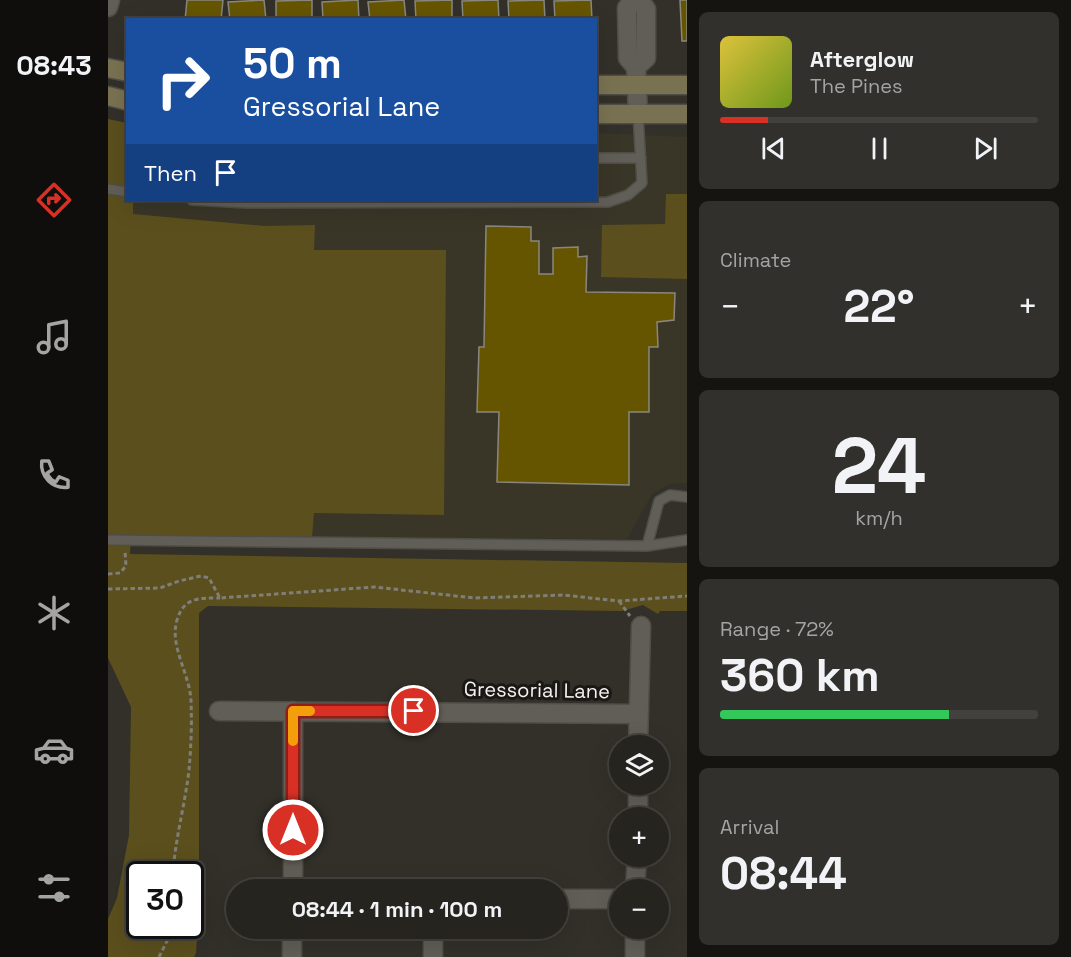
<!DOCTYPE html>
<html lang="en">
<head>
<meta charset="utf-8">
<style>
  body { margin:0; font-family:"Space Grotesk",sans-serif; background:#32302c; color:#f1f3f6; height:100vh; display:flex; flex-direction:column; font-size:22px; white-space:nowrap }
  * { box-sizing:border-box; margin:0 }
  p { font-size:20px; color:#a4a4a4 }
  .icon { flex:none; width:33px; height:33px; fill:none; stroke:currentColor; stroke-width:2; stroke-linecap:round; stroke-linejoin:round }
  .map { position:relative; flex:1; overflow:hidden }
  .side { display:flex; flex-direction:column; gap:12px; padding:12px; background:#151411; width:384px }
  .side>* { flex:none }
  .banner { position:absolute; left:18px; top:18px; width:471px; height:183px; border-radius:0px; box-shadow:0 6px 24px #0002,0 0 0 2px #42413d; background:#1a4fa0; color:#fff; overflow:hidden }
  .controls { position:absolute; left:501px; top:735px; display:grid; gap:12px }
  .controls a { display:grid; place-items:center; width:60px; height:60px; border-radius:50%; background:#26241f; box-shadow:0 6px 24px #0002,0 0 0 2px #42413d; font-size:30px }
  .speed { position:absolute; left:18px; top:861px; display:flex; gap:12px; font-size:30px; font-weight:700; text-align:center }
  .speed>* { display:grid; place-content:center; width:78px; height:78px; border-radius:50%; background:#26241f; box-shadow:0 6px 24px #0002,0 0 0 2px #42413d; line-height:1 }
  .speed .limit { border:3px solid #111; border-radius:9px; background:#fff; color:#111 }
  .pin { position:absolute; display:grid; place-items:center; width:51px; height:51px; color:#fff; margin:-26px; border:3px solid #fff; border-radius:50%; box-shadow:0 2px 6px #0007 }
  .me { position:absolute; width:66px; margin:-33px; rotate:0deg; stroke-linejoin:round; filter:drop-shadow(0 0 4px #0008) }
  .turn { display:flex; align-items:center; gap:21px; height:126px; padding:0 18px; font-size:27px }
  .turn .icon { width:78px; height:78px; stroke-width:2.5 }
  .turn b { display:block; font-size:42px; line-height:51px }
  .then { display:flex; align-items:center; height:57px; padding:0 18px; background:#0003; gap:12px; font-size:22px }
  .big { font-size:45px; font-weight:800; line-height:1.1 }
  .side .widget { flex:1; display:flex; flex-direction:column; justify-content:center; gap:9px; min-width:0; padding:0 21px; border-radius:9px; background:#32302c }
  .side .dial { align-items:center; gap:0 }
  .dial b { font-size:78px; line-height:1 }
  .song { display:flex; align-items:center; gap:18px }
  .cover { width:72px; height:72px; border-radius:9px; background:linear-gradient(135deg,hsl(50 70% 55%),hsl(80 70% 35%)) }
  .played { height:6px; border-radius:3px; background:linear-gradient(90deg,#d93025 15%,#42413d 15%) }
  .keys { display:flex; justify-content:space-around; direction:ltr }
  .heat { display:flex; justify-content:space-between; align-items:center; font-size:33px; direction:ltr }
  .charge { height:9px; border-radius:4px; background:linear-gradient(90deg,#34c759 72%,#42413d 0) }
  .trip { position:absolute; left:118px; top:879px; width:342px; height:60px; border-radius:30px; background:#26241f; box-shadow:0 6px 24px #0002,0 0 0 2px #42413d; font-weight:800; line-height:60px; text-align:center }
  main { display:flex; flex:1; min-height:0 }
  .menu { display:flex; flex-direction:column; width:108px; justify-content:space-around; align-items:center; background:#0f0e0c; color:#a4a4a4 }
  .menu .icon { width:42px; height:42px }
  .menu .on { color:#d93025 }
  .menu b { font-size:27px; color:#f1f3f6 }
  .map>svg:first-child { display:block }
  .built { fill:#393628 }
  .green { fill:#5b4f1d; fill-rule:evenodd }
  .building { fill:#650; stroke:#89877e; stroke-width:1.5 }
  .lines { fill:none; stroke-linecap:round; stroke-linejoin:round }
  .lane-casing { stroke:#4f4d46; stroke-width:12 }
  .street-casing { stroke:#4f4d46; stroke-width:21 }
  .secondary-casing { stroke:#4f4d46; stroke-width:21 }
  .path { stroke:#807e78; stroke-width:3; stroke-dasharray:4.5 3; stroke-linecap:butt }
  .lane { stroke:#605e56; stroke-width:9 }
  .street { stroke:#605e56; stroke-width:18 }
  .secondary { stroke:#797252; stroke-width:18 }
  .route-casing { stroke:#8d1f18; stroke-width:15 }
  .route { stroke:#d93025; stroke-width:10 }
  .slow { stroke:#f59e0b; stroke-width:10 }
  .labels { text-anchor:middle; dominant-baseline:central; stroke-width:6; stroke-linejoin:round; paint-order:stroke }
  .street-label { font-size:20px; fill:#f5f3ef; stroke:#191815 }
</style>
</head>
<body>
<main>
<nav class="menu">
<b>08:43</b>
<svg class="icon on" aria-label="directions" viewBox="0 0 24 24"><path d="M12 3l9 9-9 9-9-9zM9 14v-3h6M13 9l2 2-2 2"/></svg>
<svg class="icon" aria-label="music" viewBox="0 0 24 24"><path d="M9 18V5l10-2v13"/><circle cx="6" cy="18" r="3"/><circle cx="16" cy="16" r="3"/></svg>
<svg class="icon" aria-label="phone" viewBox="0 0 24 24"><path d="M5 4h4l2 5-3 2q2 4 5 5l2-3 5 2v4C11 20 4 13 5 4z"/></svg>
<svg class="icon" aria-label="climate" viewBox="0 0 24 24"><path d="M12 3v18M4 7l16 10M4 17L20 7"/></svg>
<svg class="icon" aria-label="car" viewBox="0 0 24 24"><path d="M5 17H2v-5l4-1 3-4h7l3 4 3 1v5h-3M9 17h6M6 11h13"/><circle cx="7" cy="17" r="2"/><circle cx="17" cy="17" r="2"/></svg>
<svg class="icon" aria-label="filters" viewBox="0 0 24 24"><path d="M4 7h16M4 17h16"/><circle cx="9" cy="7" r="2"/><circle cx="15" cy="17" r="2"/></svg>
</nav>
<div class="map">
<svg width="579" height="957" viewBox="0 0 579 957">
  <rect width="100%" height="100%" fill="#323029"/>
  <!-- built -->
  <path class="built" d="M488 133 579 137V483L561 484 544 494 519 539 23 537 25 200H488Z"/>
  <!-- green -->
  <path class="green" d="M0 119 19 123 20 200H25V214L157 226 207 225 206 250H338L336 515 206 513 204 537H23L22 554 579 563V611H552L550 614 535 605 514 611 100 606 91 613V909L88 953 86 957H0V919L9 898 21 835 23 707 0 658ZM32 874H82V926H32Z
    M558 194H579V279L493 277 494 225 557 224Z"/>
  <!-- building -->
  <path class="building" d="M79 0H115L113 20H77Z
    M156 0 158 20H122L120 2Z
    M204 0V20H168V1Z
    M250 0 251 20H215L214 2Z
    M296 0 298 20H262L260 2Z
    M344 0V20H308L307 1Z
    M390 0 391 20H355L354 1Z
    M436 0 437 20H401L400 1Z
    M483 0 484 20H447L446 1Z
    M572 0H579V41H574Z
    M378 226 423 227V241H431V274H445V248L470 247V257L479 256 478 292 567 293 566 320 549 322 550 347H541V412H521V485L389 482 391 412H369L371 347H376Z"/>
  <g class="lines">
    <defs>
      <path id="lane" d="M488 158H533
        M0 189 20 192
        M84 200 138 203 500 202 520 195 534 183 530 114
        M0 540 539 546 579 540
        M539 546 551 501 562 495 579 497"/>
      <path id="street" d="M526 0 519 8 520 58 528 67 530 114
        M0 7 2 0
        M528 67 538 58V9L531 0
        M111 711 530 714
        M530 746 533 626
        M530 818V784
        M185 890V711
        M527 890 529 856
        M450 899H512
        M325 928V957
        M527 928V957
        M184 957V928"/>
      <path id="secondary" d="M0 68 20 72
        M488 85H579
        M0 96 20 101
        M488 114H579"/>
    </defs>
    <!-- lane casing -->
    <use href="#lane" class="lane-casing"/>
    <!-- street casing -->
    <use href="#street" class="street-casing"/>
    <!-- secondary casing -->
    <use href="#secondary" class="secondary-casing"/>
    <!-- path -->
    <path class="path" d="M0 574 12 573 18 566 17 551
      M0 589 52 588 71 581 93 576 101 578 112 598 267 587 366 598 455 595 511 601 579 596
      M511 601 522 616
      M65 874C67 839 77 805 81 770 83 748 84 723 83 701 82 674 61 646 69 620 76 597 91 598 112 598
      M51 957 62 935V926"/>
    <!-- lane -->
    <use href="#lane" class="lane"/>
    <!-- street -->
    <use href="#street" class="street"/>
    <!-- secondary -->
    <use href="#secondary" class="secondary"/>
  </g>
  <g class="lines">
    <defs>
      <path id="route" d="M185 830V711H306"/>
    </defs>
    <!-- route casing -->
    <use href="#route" class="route-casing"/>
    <!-- route -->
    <use href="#route" class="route"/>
    <!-- slow -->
    <path class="slow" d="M185 741V711H202"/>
  </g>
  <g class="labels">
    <!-- street labels -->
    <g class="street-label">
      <text transform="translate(429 690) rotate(1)">Gressorial Lane</text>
    </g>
  </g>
</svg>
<div class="controls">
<a><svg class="icon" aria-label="layers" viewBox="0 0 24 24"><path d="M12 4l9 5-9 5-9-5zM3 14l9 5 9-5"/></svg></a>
<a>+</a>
<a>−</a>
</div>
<div class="speed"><div class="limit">30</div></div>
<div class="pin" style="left:306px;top:711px;background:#d93025"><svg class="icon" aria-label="arrive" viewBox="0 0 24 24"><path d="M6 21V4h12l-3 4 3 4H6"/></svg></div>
<svg class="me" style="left:185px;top:830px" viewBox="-20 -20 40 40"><circle r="17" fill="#d93025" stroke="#fff" stroke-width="3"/><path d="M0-11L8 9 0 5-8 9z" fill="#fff"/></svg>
<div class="trip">08:44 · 1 min · 100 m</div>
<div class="banner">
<div class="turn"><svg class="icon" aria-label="right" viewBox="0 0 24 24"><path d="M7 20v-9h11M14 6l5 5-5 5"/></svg><div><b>50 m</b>Gressorial Lane</div></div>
<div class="then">Then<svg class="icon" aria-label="arrive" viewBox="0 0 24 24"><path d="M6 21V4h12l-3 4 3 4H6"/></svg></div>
</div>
</div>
<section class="side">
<div class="widget">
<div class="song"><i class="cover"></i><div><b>Afterglow</b><p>The Pines</p></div></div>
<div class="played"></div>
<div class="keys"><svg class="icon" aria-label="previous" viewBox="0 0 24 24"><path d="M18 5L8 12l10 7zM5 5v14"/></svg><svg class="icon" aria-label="pause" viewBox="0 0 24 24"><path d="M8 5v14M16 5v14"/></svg><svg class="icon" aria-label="next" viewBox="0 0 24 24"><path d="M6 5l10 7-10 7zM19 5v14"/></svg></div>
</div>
<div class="widget"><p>Climate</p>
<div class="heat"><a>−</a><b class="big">22°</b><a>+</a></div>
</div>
<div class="widget dial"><b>24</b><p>km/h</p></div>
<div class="widget"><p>Range · 72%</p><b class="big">360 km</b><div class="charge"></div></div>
<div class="widget"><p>Arrival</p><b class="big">08:44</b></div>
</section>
</main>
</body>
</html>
